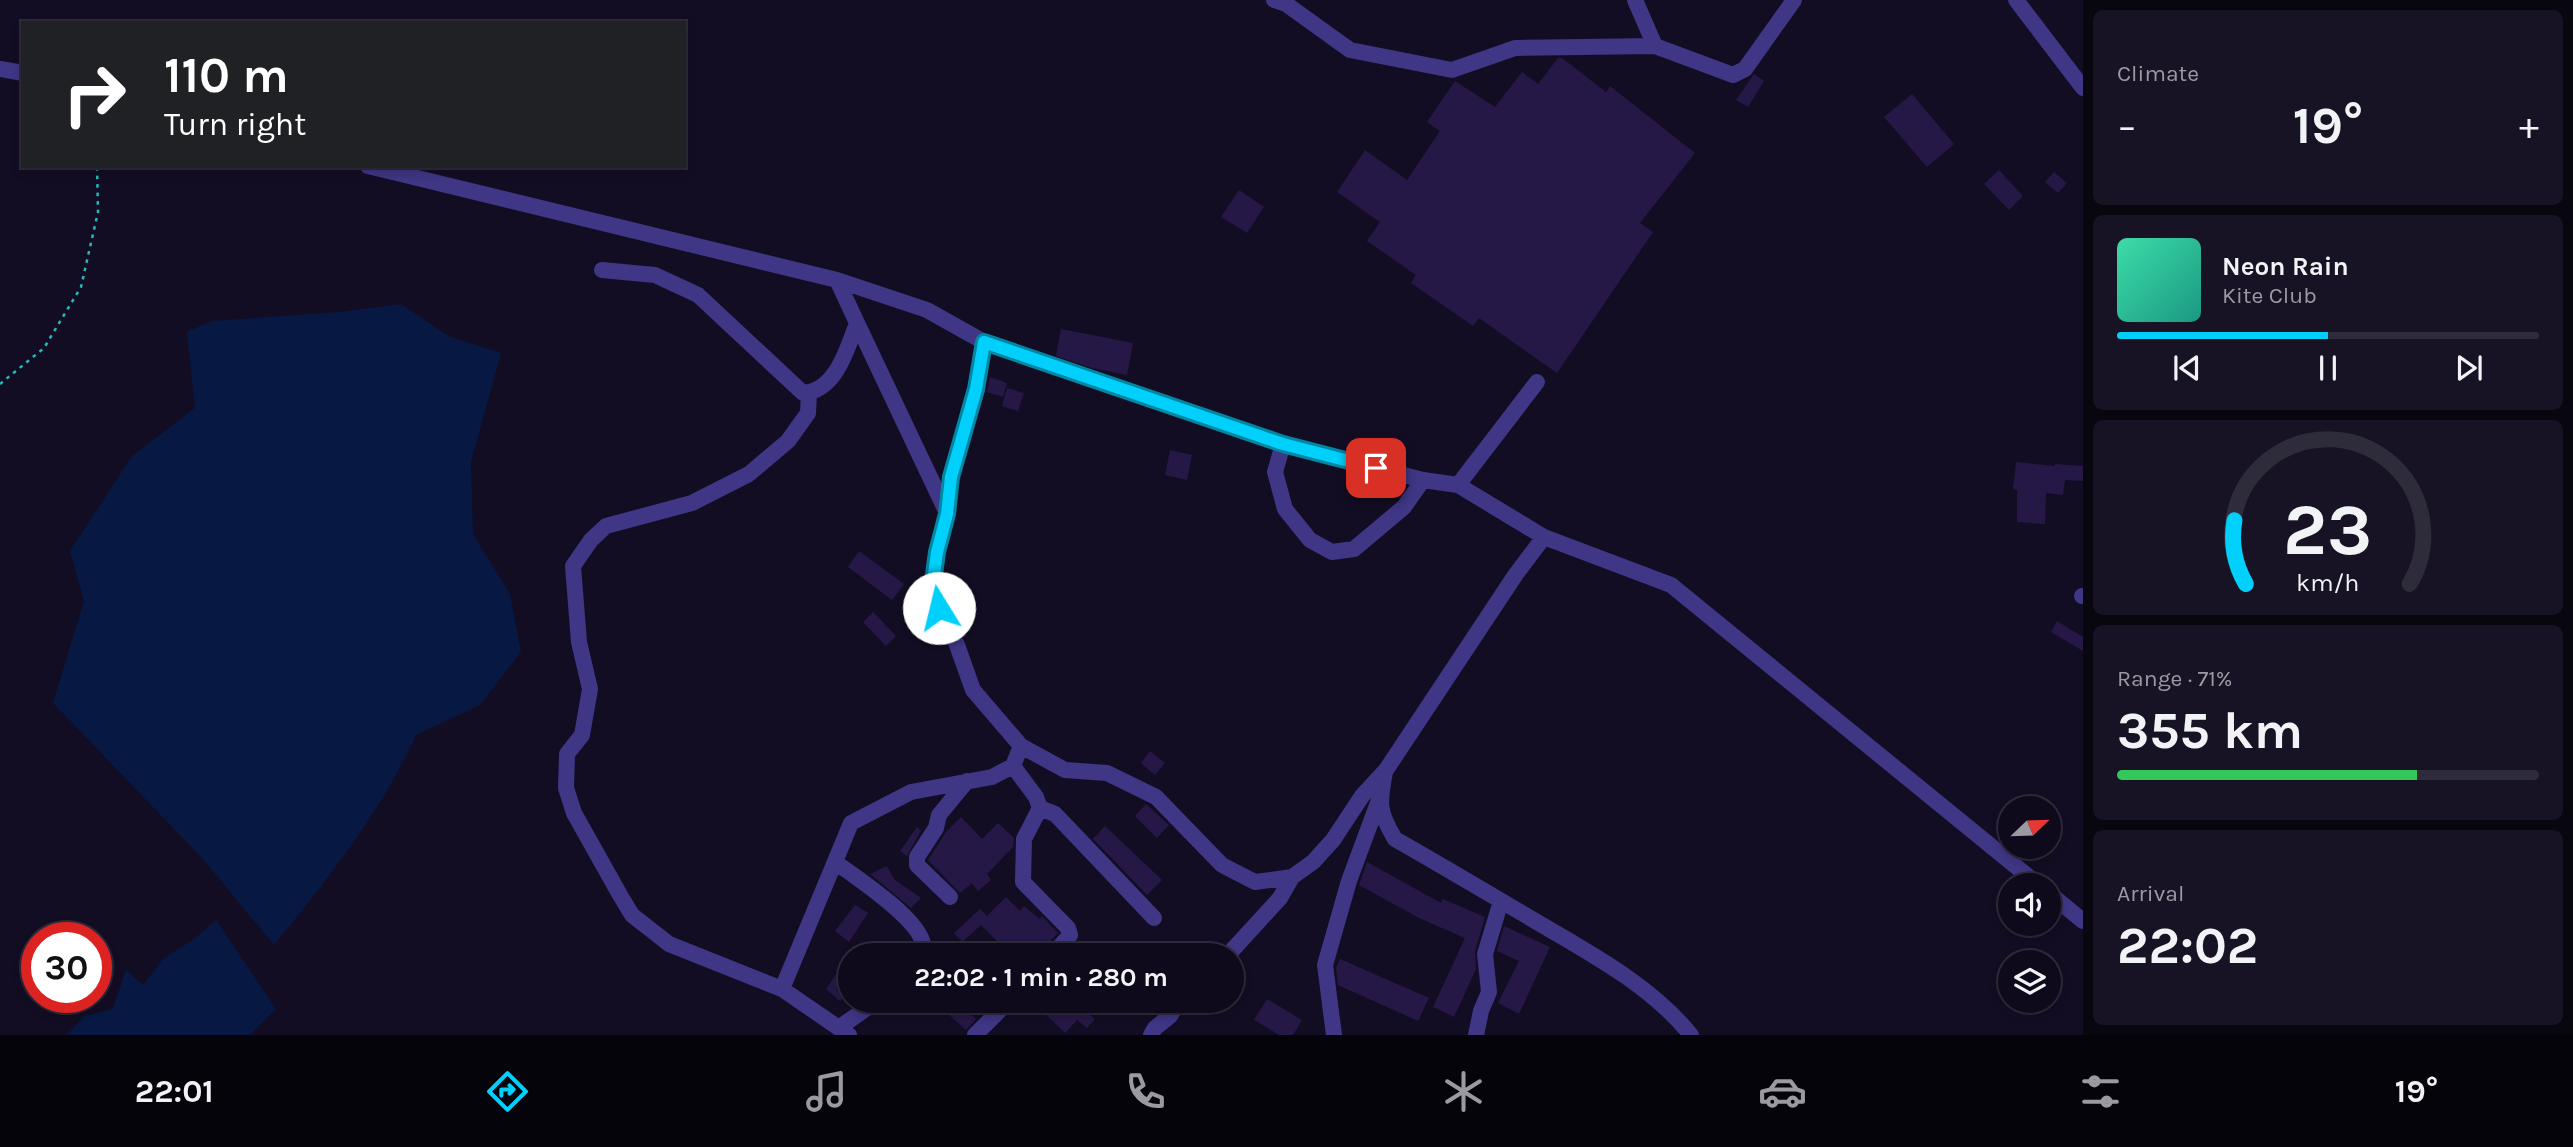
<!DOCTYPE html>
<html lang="en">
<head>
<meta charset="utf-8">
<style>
  body { margin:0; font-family:Karla,sans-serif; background:#171324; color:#f1f3f6; height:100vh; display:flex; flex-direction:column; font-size:26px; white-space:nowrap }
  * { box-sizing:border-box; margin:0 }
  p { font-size:23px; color:#9b9aa3 }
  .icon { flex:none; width:38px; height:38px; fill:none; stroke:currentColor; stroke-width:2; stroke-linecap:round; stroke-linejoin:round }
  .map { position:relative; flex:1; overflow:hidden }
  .details { display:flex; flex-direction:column; gap:10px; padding:10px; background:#08060f; width:490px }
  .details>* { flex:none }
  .banner { position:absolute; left:21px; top:21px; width:665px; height:147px; border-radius:0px; box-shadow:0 4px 10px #0003,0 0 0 2px #2e2b3a; background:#202124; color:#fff; overflow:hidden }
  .needle { width:46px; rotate:67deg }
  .controls { position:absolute; left:1998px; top:796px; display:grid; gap:14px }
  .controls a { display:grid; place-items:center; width:63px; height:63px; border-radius:50%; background:#0e0a1b; box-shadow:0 4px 10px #0003,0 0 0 2px #2e2b3a; font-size:35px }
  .speed { position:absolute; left:21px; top:922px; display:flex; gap:14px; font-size:35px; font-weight:700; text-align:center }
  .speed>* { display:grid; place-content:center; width:91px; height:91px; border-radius:50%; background:#0e0a1b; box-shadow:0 4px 10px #0003,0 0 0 2px #2e2b3a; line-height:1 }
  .speed .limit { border:10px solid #d22; background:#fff; color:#111 }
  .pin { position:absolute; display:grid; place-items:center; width:60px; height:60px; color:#fff; margin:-30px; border-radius:14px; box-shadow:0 4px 10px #0006 }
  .me { position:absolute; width:77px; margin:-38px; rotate:351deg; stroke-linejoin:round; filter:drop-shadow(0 0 5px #0008) }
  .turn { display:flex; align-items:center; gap:24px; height:147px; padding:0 28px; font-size:32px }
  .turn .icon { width:91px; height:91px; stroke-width:2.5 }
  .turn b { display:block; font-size:49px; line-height:60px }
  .big { font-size:52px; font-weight:700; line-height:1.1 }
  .details .tile { flex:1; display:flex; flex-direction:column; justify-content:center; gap:10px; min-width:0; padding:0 24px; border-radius:10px; background:#171324 }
  .details .dial { align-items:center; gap:0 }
  .dial svg { height:182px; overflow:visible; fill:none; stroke:#2e2b3a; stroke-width:7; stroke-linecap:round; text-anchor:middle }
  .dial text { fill:#f1f3f6; stroke:none }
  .song { display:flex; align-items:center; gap:21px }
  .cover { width:84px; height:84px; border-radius:10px; background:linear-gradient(135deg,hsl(160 70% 55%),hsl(170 70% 35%)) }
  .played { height:7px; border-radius:4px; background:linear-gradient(90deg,#00d0fb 50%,#2e2b3a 50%) }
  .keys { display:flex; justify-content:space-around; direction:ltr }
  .heat { display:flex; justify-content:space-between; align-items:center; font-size:38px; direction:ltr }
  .charge { height:10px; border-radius:5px; background:linear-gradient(90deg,#34c759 71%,#2e2b3a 0) }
  .trip { position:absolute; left:838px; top:943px; width:406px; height:70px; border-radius:35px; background:#0e0a1b; box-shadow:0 4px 10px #0003,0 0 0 2px #2e2b3a; font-weight:700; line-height:70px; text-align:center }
  .dock { display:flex; height:112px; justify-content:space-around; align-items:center; background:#06040b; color:#9b9aa3 }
  .dock .icon { width:49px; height:49px }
  .dock .active { color:#00d0fb }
  .dock b { font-size:32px; color:#f1f3f6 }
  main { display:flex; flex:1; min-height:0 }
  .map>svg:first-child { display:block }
  .water { fill:#071943 }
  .building { fill:#251846 }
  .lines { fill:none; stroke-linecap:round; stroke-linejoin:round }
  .path { stroke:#29b9ba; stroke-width:2.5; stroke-dasharray:3.5 5; stroke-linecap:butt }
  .minor { stroke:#3f3685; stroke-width:16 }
  .route-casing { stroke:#0087a3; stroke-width:18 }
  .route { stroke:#00d0fb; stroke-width:12 }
</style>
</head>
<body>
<main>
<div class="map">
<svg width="2083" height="1035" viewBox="0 0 2083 1035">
  <rect width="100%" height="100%" fill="#130d24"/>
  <!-- water -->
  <path class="water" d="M401 304 450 337 501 353 471 462 473 534 510 594 521 652 480 705 416 735C383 809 326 882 274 945L202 858 53 703 84 601 70 551 132 456 195 408 187 332 212 321 339 312Z
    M216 920 276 1009 250 1035H67L84 1016 113 1009 126 970 143 985 163 959 194 939Z"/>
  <!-- building -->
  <path class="building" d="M1558 58H1562L1606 92 1610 86 1695 153 1640 223 1653 232 1557 373 1479 318 1473 326 1411 283 1416 275 1367 241 1380 222 1337 192 1365 150 1407 180 1440 131 1427 122 1455 81 1495 107 1522 72 1538 84Z
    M1754 74 1764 81 1748 107 1736 100Z
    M1912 94 1954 144 1927 167 1884 117Z
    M1999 170 2023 196 2009 210 1984 184Z
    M2054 172 2067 183 2058 193 2045 182Z
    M1239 190 1264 207 1247 233 1221 217Z
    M1061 329 1133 343 1127 375 1092 368 1056 356Z
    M990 377 1007 383 1003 397 987 392Z
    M1007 388 1024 393 1018 411 1002 406Z
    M1170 450 1192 455 1187 480 1165 475Z
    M2016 462 2055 466V464L2083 466V481L2065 480 2063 495 2046 493 2045 524 2017 522V490L2013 489Z
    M859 551 904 584 892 600 848 567Z
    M873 612 896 636 886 646 863 622Z
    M2057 621 2083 637V651L2051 632Z
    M1150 751 1165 763 1155 775 1141 763Z
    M1146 804 1169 825 1157 838 1135 816Z
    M961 817 982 839 998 823 1014 838 1013 847 987 874 991 880 978 891 972 883 960 893 928 860 946 832Z
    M1105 826 1162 880 1147 895 1093 839Z
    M917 827 921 831 907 856 900 851Z
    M1367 862 1441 903 1443 899 1485 917 1475 951 1476 969 1454 1017 1433 1007 1465 938 1419 918 1359 885Z
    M887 866 894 879 921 898 911 908 870 874Z
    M1006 897 1020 911 1024 906 1040 919 1042 916 1058 933 1043 949 1041 956H1012L981 925 962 942 954 933 980 909 987 916Z
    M855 905 868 913 849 942 835 931Z
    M1504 926 1550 947 1519 1014 1498 1003 1519 961 1497 951Z
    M1340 959 1429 998 1418 1021 1338 985 1336 968Z
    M840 968 850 976V988L840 1001 826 989Z
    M1267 999 1302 1020 1293 1035H1279L1254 1020Z
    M1047 1001H1074L1095 1019 1087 1028 1077 1020 1065 1033 1040 1009Z
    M958 1003 976 1019 966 1030 948 1014Z"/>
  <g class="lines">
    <!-- path -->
    <path class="path" d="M0 384 44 348 81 287 98 212 97 166"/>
    <!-- minor -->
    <path class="minor" d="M1274 0 1286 4 1350 50 1452 70 1515 48 1655 46 1733 75 1745 69 1794 0
      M1635 0 1655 46
      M2016 0 2083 88
      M0 69 23 73
      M368 166 837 280 927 310 984 342 1283 444 1423 480 1458 485 1544 537 1671 585 2040 886
      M602 270 655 275 698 295 803 393C836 391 847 349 857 323L837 280
      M857 323 946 511
      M984 342 977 389 951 477 947 514 937 552 933 582 939 608 957 645 973 690 1021 746 1065 770 1107 773 1156 797 1222 865 1255 882 1292 877 1313 862 1333 840 1362 796 1386 770 1516 574 1544 537
      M809 393 808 413 788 441 749 474 692 503 606 526 591 540 573 566 579 642 590 689 582 735 567 754 566 788 574 813 620 895 632 915 669 944 782 989 849 1035
      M1283 444 1275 472 1285 509 1310 540 1332 552 1354 549 1404 507 1423 480
      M1458 485 1537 382
      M2082 596H2083
      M1013 766 1036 797 1040 808 1024 839 1023 882 1068 928 1070 935 1051 956
      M1385 772C1379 803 1378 811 1395 839 1444 867 1493 896 1542 925 1595 956 1652 987 1691 1035
      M1040 808 1055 814 1154 918
      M835 862C856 877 921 920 923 945L916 956
      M2049 893 2083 921
      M950 897 917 865V857L936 828 939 815 967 781
      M1227 956 1280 898 1292 877
      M782 989 851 823 911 792 992 777 1013 766 1021 746
      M840 1027 877 1001
      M975 1035 1009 1001
      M1151 1035 1155 1028 1170 1016 1179 1001
      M1334 1035 1325 965 1349 881 1379 800
      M1476 1035 1481 1011 1489 992 1485 954 1501 901"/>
  </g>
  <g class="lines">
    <defs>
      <path id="route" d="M939 608 933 582 937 552 947 514 951 477 976 389 984 342 1283 444 1376 468"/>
    </defs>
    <!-- route casing -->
    <use href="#route" class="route-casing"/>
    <!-- route -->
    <use href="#route" class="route"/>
  </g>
</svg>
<div class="controls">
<a><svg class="needle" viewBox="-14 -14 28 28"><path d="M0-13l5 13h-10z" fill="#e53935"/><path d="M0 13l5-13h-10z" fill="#9b9aa3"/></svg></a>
<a><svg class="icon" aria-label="sound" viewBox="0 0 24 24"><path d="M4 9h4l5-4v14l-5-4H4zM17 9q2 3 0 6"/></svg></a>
<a><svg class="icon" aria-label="layers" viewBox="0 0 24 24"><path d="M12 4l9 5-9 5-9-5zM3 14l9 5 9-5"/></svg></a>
</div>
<div class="speed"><div class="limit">30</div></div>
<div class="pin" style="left:1376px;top:468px;background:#d93025"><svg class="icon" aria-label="arrive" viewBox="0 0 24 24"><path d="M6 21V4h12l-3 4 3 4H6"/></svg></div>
<svg class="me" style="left:939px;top:608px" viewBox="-20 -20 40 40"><circle r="19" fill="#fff"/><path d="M0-13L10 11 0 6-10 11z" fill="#00d0fb"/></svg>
<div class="trip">22:02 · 1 min · 280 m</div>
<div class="banner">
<div class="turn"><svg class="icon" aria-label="right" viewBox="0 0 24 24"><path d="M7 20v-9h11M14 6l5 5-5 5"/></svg><div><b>110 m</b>Turn right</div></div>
</div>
</div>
<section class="details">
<div class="tile"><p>Climate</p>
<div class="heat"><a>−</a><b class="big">19°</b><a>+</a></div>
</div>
<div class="tile">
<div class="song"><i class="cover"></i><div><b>Neon Rain</b><p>Kite Club</p></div></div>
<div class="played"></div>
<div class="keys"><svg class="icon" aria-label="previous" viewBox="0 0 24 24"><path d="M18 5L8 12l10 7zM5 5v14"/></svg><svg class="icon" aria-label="pause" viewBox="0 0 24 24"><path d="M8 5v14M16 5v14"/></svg><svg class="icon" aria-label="next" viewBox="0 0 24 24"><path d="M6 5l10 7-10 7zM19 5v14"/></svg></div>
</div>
<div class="tile dial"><svg viewBox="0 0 100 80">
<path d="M14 69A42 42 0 1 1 86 69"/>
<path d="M14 69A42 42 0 0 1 9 41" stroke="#00d0fb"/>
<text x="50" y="56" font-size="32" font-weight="700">23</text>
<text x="50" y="72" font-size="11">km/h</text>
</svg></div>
<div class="tile"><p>Range · 71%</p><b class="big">355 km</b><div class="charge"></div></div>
<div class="tile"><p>Arrival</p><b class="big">22:02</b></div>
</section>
</main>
<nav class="dock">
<b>22:01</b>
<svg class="icon active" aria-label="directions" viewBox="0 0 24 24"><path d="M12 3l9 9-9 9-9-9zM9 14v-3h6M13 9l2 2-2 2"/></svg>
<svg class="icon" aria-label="music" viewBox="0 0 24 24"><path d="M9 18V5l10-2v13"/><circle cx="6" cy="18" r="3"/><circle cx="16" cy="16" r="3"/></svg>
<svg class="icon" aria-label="phone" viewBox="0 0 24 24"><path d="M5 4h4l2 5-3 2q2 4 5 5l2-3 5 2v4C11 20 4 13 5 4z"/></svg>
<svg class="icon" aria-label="climate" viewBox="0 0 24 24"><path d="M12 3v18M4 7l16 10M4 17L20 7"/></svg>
<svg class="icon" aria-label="car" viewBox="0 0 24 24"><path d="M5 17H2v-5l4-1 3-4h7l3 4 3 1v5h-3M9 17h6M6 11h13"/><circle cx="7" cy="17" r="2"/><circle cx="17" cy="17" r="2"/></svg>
<svg class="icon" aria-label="filters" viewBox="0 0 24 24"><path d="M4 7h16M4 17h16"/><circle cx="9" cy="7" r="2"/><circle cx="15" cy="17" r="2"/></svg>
<b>19°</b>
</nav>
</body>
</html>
